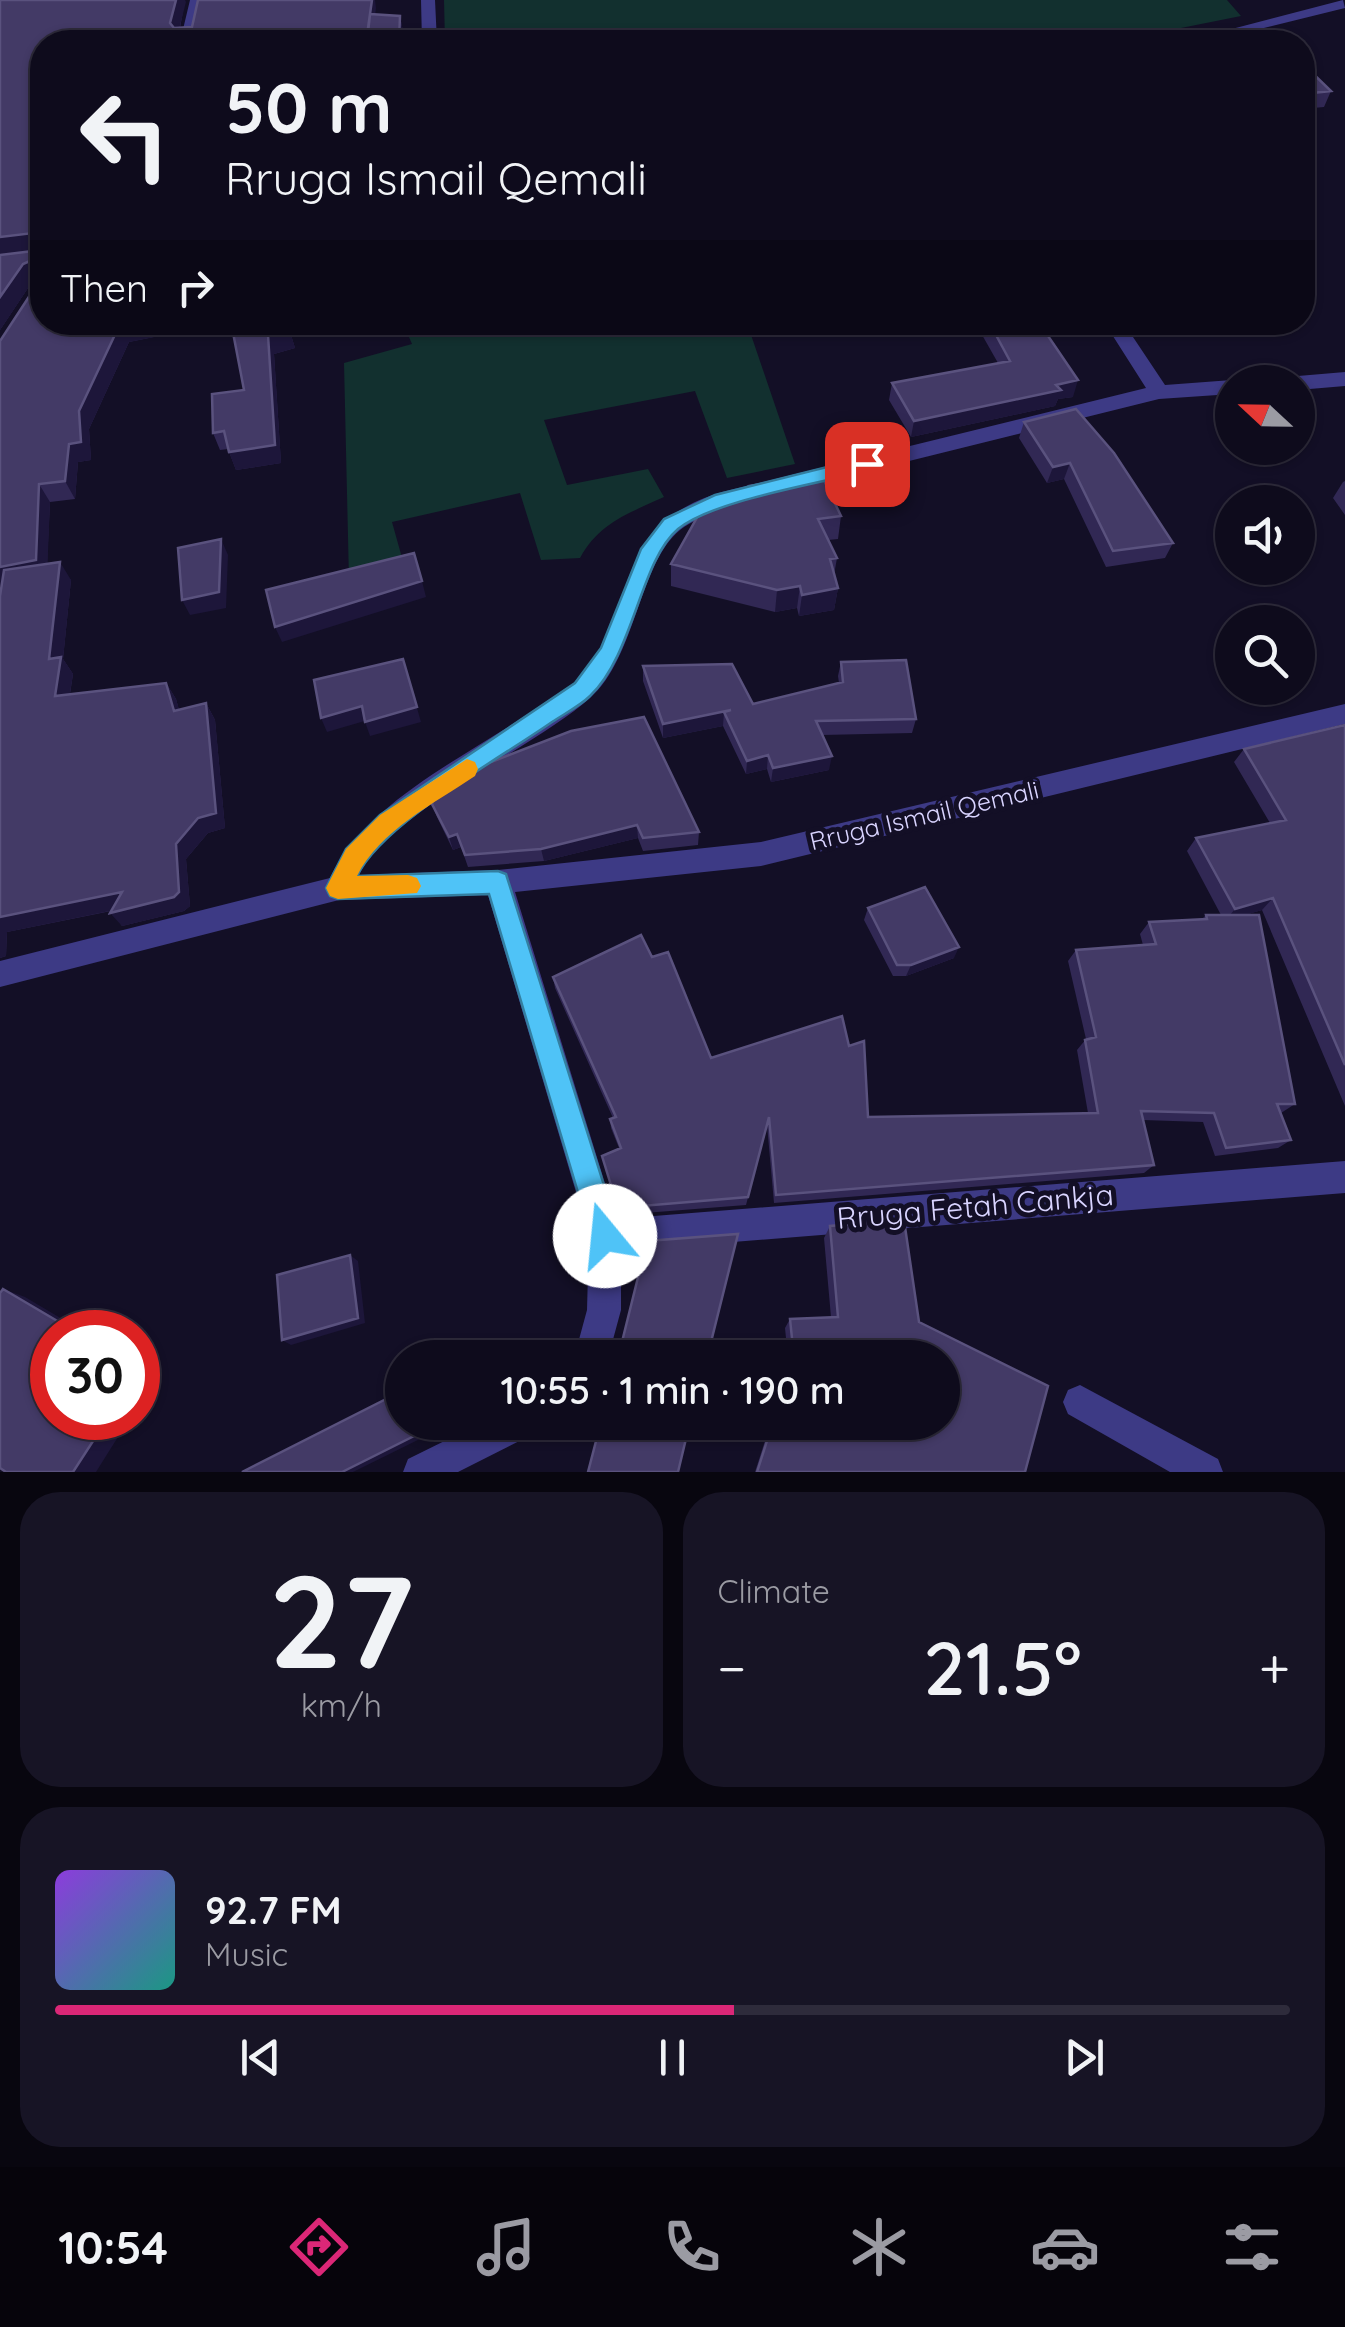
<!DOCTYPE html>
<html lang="en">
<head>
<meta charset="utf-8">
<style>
  body { margin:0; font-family:Quicksand,sans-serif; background:#171425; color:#f1f3f6; height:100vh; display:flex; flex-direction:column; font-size:38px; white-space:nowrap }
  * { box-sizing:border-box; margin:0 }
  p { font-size:32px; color:#9b9ba3 }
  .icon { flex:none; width:55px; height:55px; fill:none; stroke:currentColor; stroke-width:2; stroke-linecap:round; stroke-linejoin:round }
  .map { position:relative; height:1472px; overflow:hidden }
  .panel { display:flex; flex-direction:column; gap:20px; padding:20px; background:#08060f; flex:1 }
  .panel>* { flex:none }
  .hud { position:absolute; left:30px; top:30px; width:1285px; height:305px; border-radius:40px; box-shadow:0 2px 8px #0004,0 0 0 2px #2e2b3b; background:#0e0b1c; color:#f1f3f6; overflow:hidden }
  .needle { width:65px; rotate:292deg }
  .fabs { position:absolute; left:1215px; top:365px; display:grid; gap:20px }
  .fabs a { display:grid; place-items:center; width:100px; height:100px; border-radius:50%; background:#0e0b1c; box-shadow:0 2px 8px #0004,0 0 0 2px #2e2b3b; font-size:50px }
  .speed { position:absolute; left:30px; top:1310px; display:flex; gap:20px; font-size:50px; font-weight:700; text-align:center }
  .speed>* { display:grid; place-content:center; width:130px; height:130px; border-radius:50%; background:#0e0b1c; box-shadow:0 2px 8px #0004,0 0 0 2px #2e2b3b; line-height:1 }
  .speed .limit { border:15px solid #d22; background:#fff; color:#111 }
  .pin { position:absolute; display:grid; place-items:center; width:85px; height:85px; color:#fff; margin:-42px; border-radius:20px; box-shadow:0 5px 15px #0006 }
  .me { position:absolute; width:110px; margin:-55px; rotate:343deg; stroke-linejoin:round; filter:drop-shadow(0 0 8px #0008) }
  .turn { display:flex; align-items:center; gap:35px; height:210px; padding:0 30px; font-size:45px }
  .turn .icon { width:130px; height:130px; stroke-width:2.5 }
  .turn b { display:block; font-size:70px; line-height:85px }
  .then { display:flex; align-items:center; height:95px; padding:0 30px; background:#0003; gap:20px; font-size:38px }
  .big { font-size:75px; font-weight:600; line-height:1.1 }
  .panel .widget { flex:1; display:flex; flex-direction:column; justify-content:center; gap:15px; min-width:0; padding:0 35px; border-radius:40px; background:#171425 }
  .panel .dial { align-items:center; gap:0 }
  .dial b { font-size:130px; line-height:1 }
  .song { display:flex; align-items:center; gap:30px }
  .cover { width:120px; height:120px; border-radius:15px; background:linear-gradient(135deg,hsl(270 70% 55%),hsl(170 70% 35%)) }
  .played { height:10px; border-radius:5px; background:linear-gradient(90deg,#db2777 55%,#2e2b3b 55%) }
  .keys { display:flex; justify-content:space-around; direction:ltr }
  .heat { display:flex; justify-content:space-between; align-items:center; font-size:55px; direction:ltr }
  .panel .tiles { flex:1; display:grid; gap:20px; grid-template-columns:1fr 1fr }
  .widget:last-child { grid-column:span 2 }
  .trip { position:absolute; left:385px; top:1340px; width:575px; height:100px; border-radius:50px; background:#0e0b1c; box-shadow:0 2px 8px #0004,0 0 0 2px #2e2b3b; font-weight:600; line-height:100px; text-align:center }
  .tabs { display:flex; height:160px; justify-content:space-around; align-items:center; background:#06040b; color:#9b9ba3 }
  .tabs .icon { width:70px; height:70px }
  .tabs .current { color:#db2777 }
  .tabs b { font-size:45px; color:#f1f3f6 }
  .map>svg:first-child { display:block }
  .green { fill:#12302f }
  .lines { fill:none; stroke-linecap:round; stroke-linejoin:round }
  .minor { fill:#3d3a85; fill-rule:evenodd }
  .wall { fill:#312854 }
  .shaded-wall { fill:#1d163a }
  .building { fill:#433a66; stroke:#5a527e; stroke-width:2.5 }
  .route { fill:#4fc3f7; stroke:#337fa1; stroke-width:2.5 }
  .slow { fill:#f59e0b }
  .labels { text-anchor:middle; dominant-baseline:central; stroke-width:10; stroke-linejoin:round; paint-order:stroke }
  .street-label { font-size:25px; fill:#d9d4ff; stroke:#130f26 }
  .near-street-label { font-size:30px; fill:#d9d4ff; stroke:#130f26 }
</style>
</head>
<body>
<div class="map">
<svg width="1345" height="1472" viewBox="0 0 1345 1472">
  <rect width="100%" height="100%" fill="#130f26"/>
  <!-- green -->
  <path class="green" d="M444 0H1227L1241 16 1111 42H445Z
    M439 323H747L795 464 727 478 695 391 544 420 567 485 648 469 664 497C629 513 599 523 580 558L541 560 520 493 392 522 404 565 349 580 344 363 412 344 406 330Z"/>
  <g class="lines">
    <!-- minor -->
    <path class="minor" d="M190 0H204L195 42H180Z
      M421 0H435L437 42H422Z
      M1343 0 1345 8 1207 42H1182Z
      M1104 322H1123L1165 385 1232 380 1239 382H1232V394L1159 399 728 506C713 513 692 520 680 530 639 563 636 658 590 698 535 747 387 814 359 875L498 870 761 842 1345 704V724L761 866 515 892 616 1219 1345 1161V1193L621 1251V1310L608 1358H574L587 1310 589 1236 488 895 339 900 0 987V961L330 878C365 804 461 759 528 714 543 704 560 695 573 684 644 620 601 528 722 492L1146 388Z
      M1345 372V386L1298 390V382H1288L1298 376Z
      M1080 1385 1218 1459 1223 1472H1170L1068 1414 1063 1402 1068 1390Z
      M483 1422H538L533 1434 458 1472H403L408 1459Z"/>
  </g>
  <!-- wall -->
  <path class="wall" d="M0 0H185L180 28 192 27 198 0H375V14L400 16 405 42H42V322H229L129 342 89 429 91 460 78 462 75 499 50 502 47 564 71 580 63 659 73 674 70 694 166 683 176 699 179 710 206 703 215 720 225 828 208 833 186 859 190 906 184 911 122 926 111 911 7 932 6 956 0 958V596L1 586H0V341L36 286V280L32 282 0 330Z
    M1302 63 1331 91 1324 107 1302 109Z
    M287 322 295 348 274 354 281 463 236 470 228 449 220 450 213 433 244 390Z
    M978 322H1042L1073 397 1058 399 1055 406 911 437 889 400 892 383 998 363 977 326Z
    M1024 422 1173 543 1165 558 1106 567 1064 479 1047 483 1019 438Z
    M1345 481V515L1333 498 1343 482Z
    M699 514 841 516 838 539 828 540 837 558 834 575 838 588 834 610 799 616 797 608 775 612 671 586V564Z
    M841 662 916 719 912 733 822 735 829 770 771 782 767 769 746 774 723 726 663 738 643 681V666L753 704 839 683 838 676Z
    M1345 725V1106L1262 910 1244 915 1295 1104 1281 1113 1291 1140 1278 1148 1215 1156 1203 1122 1143 1120 1154 1165 1144 1173 774 1203 767 1125 746 1205 619 1215 602 1156 619 1148 611 1128 610 1119 613 1118 555 988 553 977 652 957 711 1058 868 1117 1088 1113 1077 1050 1086 1039 1068 961 1076 950 1143 945 1140 934 1149 922 1202 919 1206 915H1221L1187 851 1196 838 1270 823 1234 762 1244 749Z
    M432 804 699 832 698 845 643 851 638 838 544 861 468 867 461 847 453 850 437 817Z
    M868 908 954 958 906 976H893L864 920Z
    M830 1226 919 1322 1025 1472H755L771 1422H942V1358H788L785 1328 790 1319 831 1317 824 1238Z"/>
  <!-- shaded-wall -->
  <path class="shaded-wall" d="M176 0H185L186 2 176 41 170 23Z
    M372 0H375L376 8 372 42H366Z
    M400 16 405 42H399Z
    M33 233 42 251 0 256V237Z
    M32 260 41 278 32 282 0 330V297L23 264Z
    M126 322H229L129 342 89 429 91 460 78 462 75 499 65 481 69 444 79 411 120 324Z
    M287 322 295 348 274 354 281 463 236 470 229 452 268 335Z
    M1078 380 1073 397 1058 399 1055 406 911 437 914 421 1056 385Z
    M1070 463 1064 479 1047 483 1053 467Z
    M39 484 50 502 47 577 0 586V567Z
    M221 539 228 555 226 608 190 615 182 600Z
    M60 562 71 580 63 659 73 674 67 712 55 696 49 659Z
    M422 581 426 597 282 642 275 627Z
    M800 586 797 608 775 612 777 590Z
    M838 588 834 610 799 616 802 595Z
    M403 659 421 722 370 736 365 722Z
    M166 683 176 699 184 727 174 711Z
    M206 703 215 720 225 828 208 833 186 859 190 906 184 911 122 926 110 913 176 844Z
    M362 706 368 720 327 732 321 718Z
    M731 710 724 712 723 726 663 738V724Z
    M768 755 767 769 746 774 747 761Z
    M832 756 829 770 771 782 773 768Z
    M637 825 638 838 544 861 541 849Z
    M457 834 461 847 453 850 449 837Z
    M122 892 134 906 7 932 6 956 0 958V917Z
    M1273 898 1262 910 1225 921 1235 909Z
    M959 947 954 958 906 976 911 965Z
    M350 1255 358 1261 365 1323 291 1345 282 1340Z
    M3 1289 25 1297 84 1332H76Z
    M108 1418H122L128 1421 96 1472H73Z
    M426 1422H432V1433L353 1472H342Z"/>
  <!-- building -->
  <path class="building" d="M0 0H176L170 23 174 28 192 27 198 0H372L366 42H42V322H126L120 324 79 411 81 442 69 444 65 481 39 484 36 560 0 567V341L36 286 37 264 32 260 23 264 0 297V255L33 251 37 248 33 233 0 237Z
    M370 14 400 16 399 42H367Z
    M1302 63 1331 91 1302 94Z
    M231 322H287L289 330 268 335 275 445 229 452 224 431 213 433 212 394 244 390Z
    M989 322H1042L1046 333 1078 380 1056 385 1061 390 914 421 892 383 1010 361Z
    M1076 409 1114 453 1173 543 1113 551 1070 463 1053 467 1024 422Z
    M821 474 841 516 818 519 837 558 830 559 838 588 802 595 800 586 777 590 671 564 699 514 749 486Z
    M221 539 219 592 182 600 178 548Z
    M414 553 422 581 275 627 266 590Z
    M60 562 49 659 61 657 55 696 166 683 174 711 206 703 216 813 198 818 176 844 179 892 174 897 110 913 122 892 0 917V596L4 570Z
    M403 659 417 707 365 722 362 706 321 718 314 680Z
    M906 660 916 719 816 721 832 756 773 768 768 755 747 761 724 712 731 710 663 724 643 666 732 664 753 704 843 682 841 662Z
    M644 717 699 832 643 838 637 825 541 849 465 855 457 834 449 837 432 804 436 789 491 762 571 731Z
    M1345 725V1065L1273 898 1235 909 1196 838 1286 820 1244 749Z
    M925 887 959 947 911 965H897L868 908Z
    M1206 915H1259L1295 1104H1277L1291 1140 1226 1148 1214 1113 1141 1111 1154 1165 776 1195 769 1117 748 1197 618 1208 602 1156 621 1148 610 1119 616 1117 553 977 641 935 652 957 668 952 711 1058 842 1016 849 1046 864 1041 868 1117 1098 1113 1085 1040 1096 1037 1076 950 1156 944 1149 922 1207 919Z
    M904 1220 919 1322 1048 1386 1025 1472H757L773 1422H942V1358H794L790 1319 838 1317 830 1226Z
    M738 1234 707 1358H618L647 1241Z
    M350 1255 358 1318 282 1340 277 1275Z
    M3 1289 76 1332H52V1418H108L73 1472H6L0 1468V1293Z
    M402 1391V1422H426V1430L342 1472H242Z
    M601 1422H690L678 1472H588Z"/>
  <!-- route -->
  <path class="route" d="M867 457 874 459V469C825 483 715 499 678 529 640 561 634 654 590 696 580 706 564 714 552 722 501 758 382 823 357 876L498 871 506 874 620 1236 616 1246 605 1250 595 1246 591 1236 489 894 338 899 330 896 326 888 346 849 380 815 575 683 601 648 641 549 664 519 715 495Z"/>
  <!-- slow -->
  <path class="slow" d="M467 759 475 762 478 769 475 776C435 803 379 831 357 876L408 875 417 878 421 886 417 893 338 899 330 896 326 888 346 849 380 815Z"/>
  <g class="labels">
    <!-- street labels -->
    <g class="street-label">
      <text transform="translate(924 815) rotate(-13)">Rruga Ismail Qemali</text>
    </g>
    <!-- near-street labels -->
    <g class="near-street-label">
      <text transform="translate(975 1206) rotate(-5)">Rruga Fetah Cankja</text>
    </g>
  </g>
</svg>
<div class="fabs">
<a><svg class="needle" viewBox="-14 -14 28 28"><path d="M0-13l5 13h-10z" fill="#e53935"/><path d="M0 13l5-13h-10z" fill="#9b9ba3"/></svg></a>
<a><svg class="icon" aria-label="sound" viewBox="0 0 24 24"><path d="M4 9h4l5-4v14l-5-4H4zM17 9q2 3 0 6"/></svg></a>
<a><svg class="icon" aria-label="search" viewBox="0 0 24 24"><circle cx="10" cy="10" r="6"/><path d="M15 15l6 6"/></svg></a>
</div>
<div class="speed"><div class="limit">30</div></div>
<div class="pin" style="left:867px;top:464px;background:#d93025"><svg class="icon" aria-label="arrive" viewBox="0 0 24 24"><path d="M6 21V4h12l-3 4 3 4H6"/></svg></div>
<svg class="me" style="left:605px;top:1236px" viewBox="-20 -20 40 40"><circle r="19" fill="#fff"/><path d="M0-13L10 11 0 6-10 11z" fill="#4fc3f7"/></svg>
<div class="trip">10:55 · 1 min · 190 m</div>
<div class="hud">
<div class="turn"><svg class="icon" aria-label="left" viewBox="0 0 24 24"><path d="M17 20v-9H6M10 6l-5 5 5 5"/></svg><div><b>50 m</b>Rruga Ismail Qemali</div></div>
<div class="then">Then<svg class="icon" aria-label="right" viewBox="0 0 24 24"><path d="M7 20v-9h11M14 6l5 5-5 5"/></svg></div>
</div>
</div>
<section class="panel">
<div class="tiles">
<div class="widget dial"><b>27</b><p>km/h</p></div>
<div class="widget"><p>Climate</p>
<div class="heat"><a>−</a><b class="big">21.5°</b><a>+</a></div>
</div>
<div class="widget">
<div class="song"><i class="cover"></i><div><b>92.7 FM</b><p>Music</p></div></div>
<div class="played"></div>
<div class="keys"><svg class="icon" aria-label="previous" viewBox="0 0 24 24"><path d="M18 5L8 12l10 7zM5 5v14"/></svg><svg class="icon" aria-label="pause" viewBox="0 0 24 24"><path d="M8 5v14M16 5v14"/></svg><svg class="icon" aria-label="next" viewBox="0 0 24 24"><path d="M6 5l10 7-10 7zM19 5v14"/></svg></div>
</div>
</div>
</section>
<nav class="tabs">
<b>10:54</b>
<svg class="icon current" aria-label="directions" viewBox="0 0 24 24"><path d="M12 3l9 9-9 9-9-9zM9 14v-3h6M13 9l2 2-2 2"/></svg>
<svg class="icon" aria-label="music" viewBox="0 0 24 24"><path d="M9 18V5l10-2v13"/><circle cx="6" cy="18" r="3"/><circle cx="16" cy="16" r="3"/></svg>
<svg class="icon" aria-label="phone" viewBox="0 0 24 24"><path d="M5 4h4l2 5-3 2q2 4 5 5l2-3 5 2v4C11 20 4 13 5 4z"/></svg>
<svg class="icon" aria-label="climate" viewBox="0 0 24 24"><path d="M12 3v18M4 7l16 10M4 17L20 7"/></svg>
<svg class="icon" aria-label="car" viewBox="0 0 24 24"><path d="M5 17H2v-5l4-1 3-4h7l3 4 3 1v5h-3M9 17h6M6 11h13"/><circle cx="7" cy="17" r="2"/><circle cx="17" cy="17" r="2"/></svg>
<svg class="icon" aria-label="filters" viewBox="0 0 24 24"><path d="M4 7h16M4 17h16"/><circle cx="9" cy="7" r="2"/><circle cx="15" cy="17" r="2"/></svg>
</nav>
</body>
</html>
